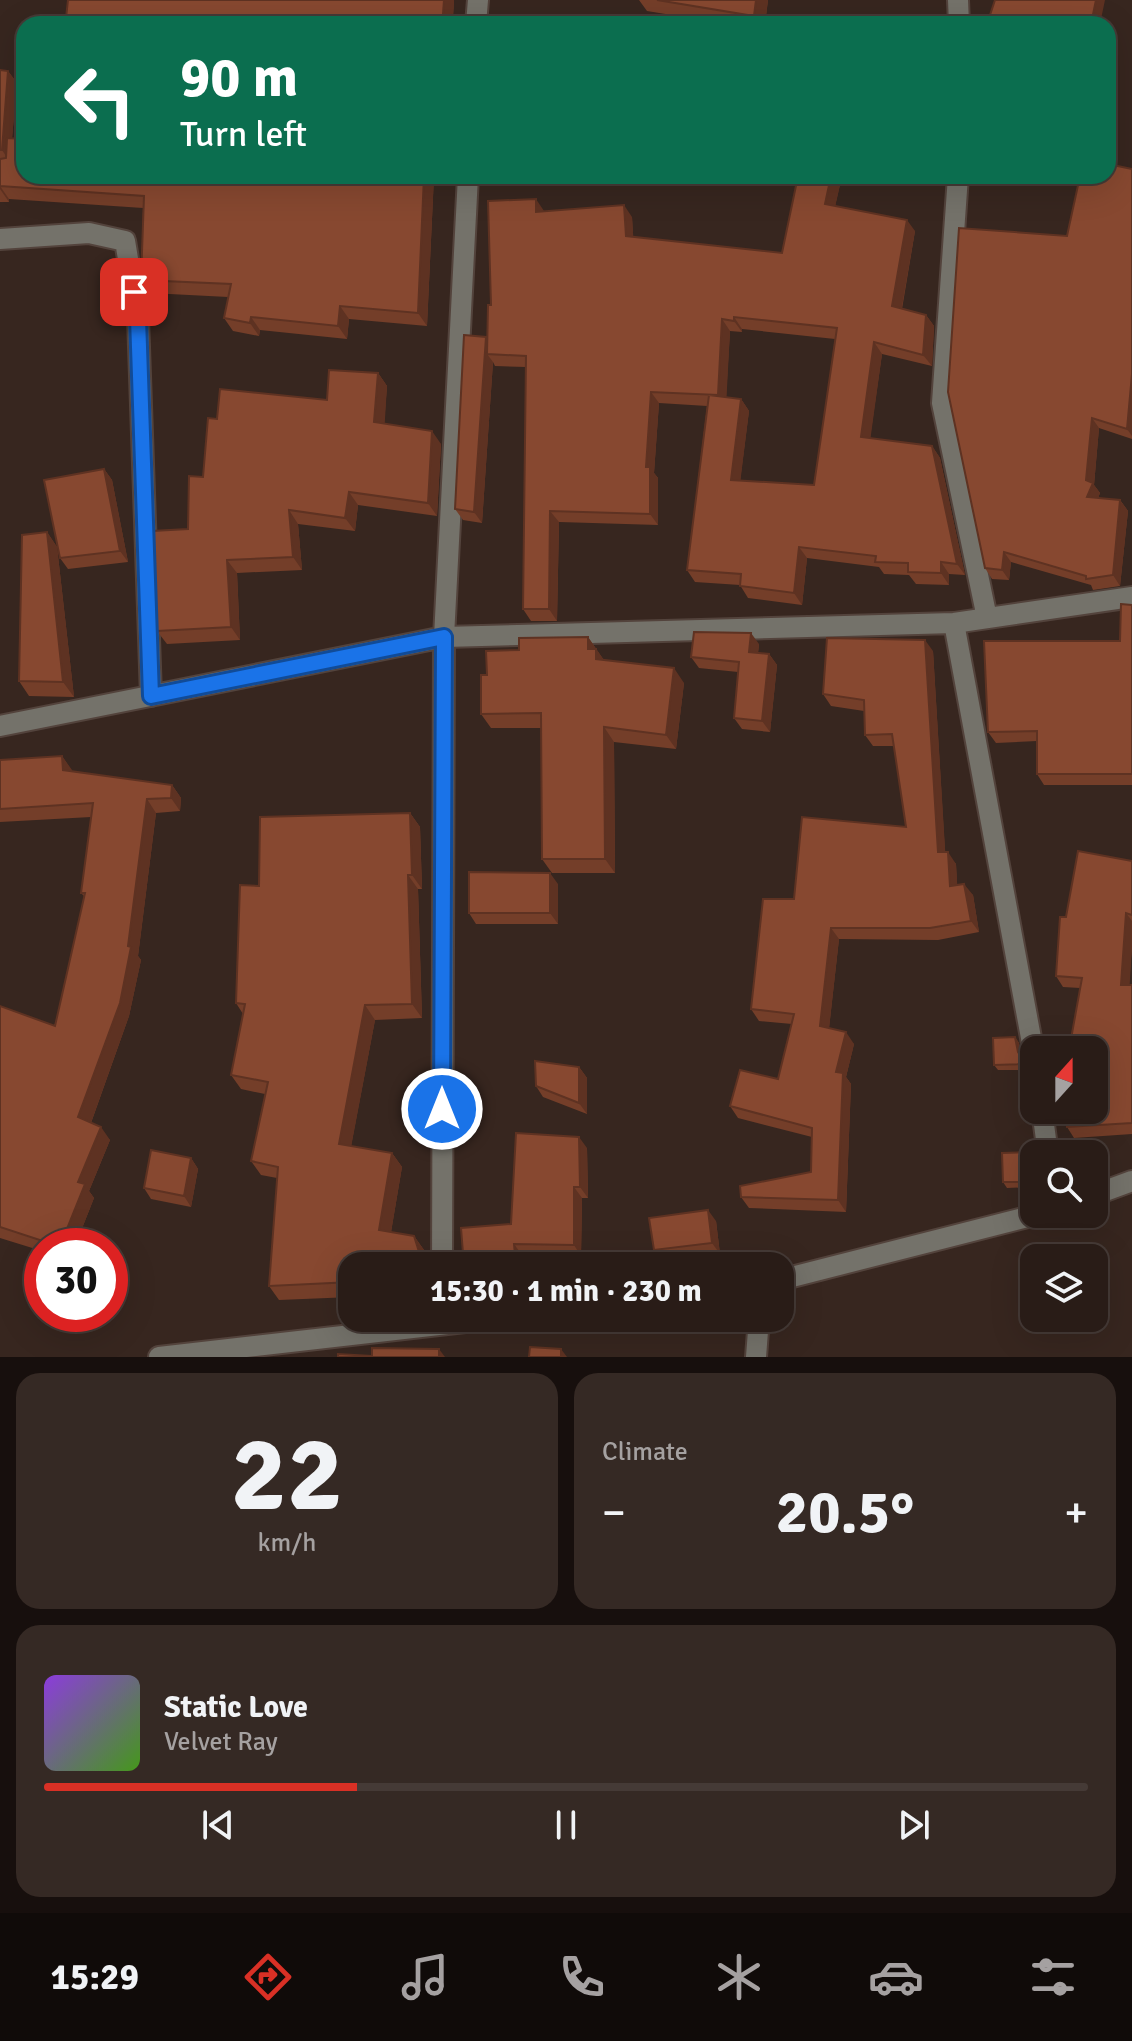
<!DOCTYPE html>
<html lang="en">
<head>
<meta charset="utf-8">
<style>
  body { margin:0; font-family:Signika,sans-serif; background:#352924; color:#f1f3f6; height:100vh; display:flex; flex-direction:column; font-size:30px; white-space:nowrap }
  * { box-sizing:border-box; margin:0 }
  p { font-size:26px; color:#a5a1a1 }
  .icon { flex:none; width:44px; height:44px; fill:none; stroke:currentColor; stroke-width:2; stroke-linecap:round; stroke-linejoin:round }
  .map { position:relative; height:1357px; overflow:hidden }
  .drawer { display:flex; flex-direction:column; gap:16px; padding:16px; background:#170f0d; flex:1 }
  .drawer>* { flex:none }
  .hud { position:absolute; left:16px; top:16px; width:1100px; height:168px; border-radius:24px; box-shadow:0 8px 32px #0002,0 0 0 2px #453a36; background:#0b6e4f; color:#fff; overflow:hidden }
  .needle { width:52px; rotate:21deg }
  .controls { position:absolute; left:1020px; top:1036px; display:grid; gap:16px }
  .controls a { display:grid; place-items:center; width:88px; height:88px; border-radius:16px; background:#291c17; box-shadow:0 8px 32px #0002,0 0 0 2px #453a36; font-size:40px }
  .speed { position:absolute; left:24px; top:1228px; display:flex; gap:16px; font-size:40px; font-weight:700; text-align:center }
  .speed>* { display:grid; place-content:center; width:104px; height:104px; border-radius:50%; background:#291c17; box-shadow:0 8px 32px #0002,0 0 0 2px #453a36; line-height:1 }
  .speed .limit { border:12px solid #d22; background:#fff; color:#111 }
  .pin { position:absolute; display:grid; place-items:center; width:68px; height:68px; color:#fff; margin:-34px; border-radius:16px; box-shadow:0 4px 12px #0006 }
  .me { position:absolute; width:88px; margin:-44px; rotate:0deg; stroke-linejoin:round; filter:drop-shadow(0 0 6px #0008) }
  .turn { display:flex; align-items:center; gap:28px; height:168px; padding:0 32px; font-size:36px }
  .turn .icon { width:104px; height:104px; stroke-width:2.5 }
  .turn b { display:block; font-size:56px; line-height:68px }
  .big { font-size:60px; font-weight:800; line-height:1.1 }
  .drawer .tile { flex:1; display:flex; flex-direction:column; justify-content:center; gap:12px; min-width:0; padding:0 28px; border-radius:24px; background:#352924 }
  .drawer .dial { align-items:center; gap:0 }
  .dial b { font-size:104px; line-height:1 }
  .song { display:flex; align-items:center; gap:24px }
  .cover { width:96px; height:96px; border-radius:12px; background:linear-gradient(135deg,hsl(270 70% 55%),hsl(100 70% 35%)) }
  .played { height:8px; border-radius:4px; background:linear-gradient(90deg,#d93025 30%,#453a36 30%) }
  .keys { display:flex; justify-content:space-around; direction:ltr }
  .heat { display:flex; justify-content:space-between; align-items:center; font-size:44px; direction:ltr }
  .drawer .tiles { flex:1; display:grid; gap:16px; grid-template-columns:1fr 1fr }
  .tile:last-child { grid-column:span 2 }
  .trip { position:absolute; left:338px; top:1252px; width:456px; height:80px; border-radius:24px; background:#291c17; box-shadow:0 8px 32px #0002,0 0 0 2px #453a36; font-weight:800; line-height:80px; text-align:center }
  .menu { display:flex; height:128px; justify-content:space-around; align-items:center; background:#100b09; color:#a5a1a1 }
  .menu .icon { width:56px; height:56px }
  .menu .selected { color:#d93025 }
  .menu b { font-size:36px; color:#f1f3f6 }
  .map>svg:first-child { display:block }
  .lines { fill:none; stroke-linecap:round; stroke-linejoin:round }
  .minor-casing { stroke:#53433c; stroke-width:24 }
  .minor { stroke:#74726a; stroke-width:20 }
  .wall { fill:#743e29; fill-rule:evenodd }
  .shaded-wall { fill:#5e3222 }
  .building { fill:#874830; stroke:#5e3222; stroke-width:2 }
  .route-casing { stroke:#114b97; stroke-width:20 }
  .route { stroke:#1a73e8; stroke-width:14 }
</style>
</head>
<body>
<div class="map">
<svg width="1132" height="1357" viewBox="0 0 1132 1357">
  <rect width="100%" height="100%" fill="#37261f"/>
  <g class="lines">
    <defs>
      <path id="minor" d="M958 0 959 24
        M476 24 478 0
        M958 176 942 403 987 618
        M0 239 89 233 125 241 138 318 151 696
        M954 623 1034 1054
        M0 726 444 637 954 623 1132 597
        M1042 1110 1048 1154
        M1094 1195 1132 1181
        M442 1266 444 637 468 176
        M780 1280 1039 1214
        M159 1357 500 1318
        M756 1357 759 1318"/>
    </defs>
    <!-- minor casing -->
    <use href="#minor" class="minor-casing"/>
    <!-- minor -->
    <use href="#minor" class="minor"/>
  </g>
  <!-- wall -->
  <path class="wall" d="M454 0 453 17 457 24H70L66 18Z
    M639 0H768L765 24H727L647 11Z
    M0 70 8 71 17 83 12 138 434 176 427 326 349 319 347 339 260 330 259 336 233 331 224 318 228 297 150 293 141 280 143 208 9 199V202H0Z
    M1132 169V439L1099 428 1094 485 1100 493 1098 498 1120 500 1128 511 1120 586 1093 590 1091 585 1011 562 1009 580 992 579 985 568 1067 236Z
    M798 176H842L835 206 915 231 902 309 926 315 934 326 932 366 882 354 870 438 932 446 940 458 965 575 949 574V585L916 584 909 575 884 574 879 567 807 558 802 605 748 598 740 585 695 582 687 570 707 406 659 403 654 473 658 478V525L559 522 557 621H531L523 609 526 367 495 366 493 362 482 523 463 520 455 509 487 338 491 305 632 217 633 237 782 253ZM742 329 835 339 814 485 740 481 749 411 741 399 726 397 730 331 742 332Z
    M378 373 387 386 384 424 441 444 437 516 358 505 355 531 298 524 302 570 237 573 240 640 167 644 157 631 203 477 327 400Z
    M104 469 112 480 128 562 68 569 60 558Z
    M47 532 57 547 74 697 29 696 19 681Z
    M1132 605V785H1044L1037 774V741L996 743 988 732 1120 641Z
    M588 637 603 659 684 683 676 749 614 742 615 873H552L542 859 541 728H491L481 714 519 650Z
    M759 644 758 653 769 654 777 665 770 732 742 729 734 718 738 672 699 668 691 657Z
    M933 651 945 852 956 864 957 885 973 895 979 932 938 940 839 939 829 1028 854 1044 846 1077 851 1084 846 1212 749 1208 741 1197 811 1172 812 1137 738 1118 730 1106 778 1079 792 1024 759 1021 751 1009 794 899 906 827 894 746H873L865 735 864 711 831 706 823 694Z
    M62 756 72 771 172 785 181 798 180 811 156 813 138 956 141 960 129 1016 91 1123 110 1140 89 1191 94 1198 75 1246H42V1251L0 1238V1006L55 1026 84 896 81 893 91 817 0 822V760Z
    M410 813 420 827 422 889H418L422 1018 375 1020 351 1146 392 1153 402 1167 391 1232 414 1236 424 1250 352 1266V1297L279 1300 269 1286 277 1178 261 1175 251 1161 265 1094 241 1089 231 1075 243 1014 236 1003 259 886Z
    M1132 861V946L1129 985H1132V1134L1074 1138 1067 1127 1080 988 1063 987 1056 976 1066 917Z
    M558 884V924H476L469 913Z
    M1015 1037 1019 1043 1021 1057 1030 1070H998L994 1065Z
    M579 1067 587 1078V1114L543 1097 536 1086Z
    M587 1148 588 1198H582L581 1256 522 1255 461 1228 511 1224Z
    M1030 1152 1033 1158 1034 1187 1007 1188 1003 1182Z
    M191 1158 198 1169 191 1207 151 1199 144 1188Z
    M716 1221 720 1254 661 1261 654 1250Z"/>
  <!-- shaded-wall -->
  <path class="shaded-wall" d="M444 0H454L453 17 457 24H449L443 14Z
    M756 0H768L765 24H760L754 16Z
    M1096 0H1105L1100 24H1091Z
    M8 71 17 83 10 162 2 150Z
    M424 176H434L427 326 418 313Z
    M831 176H842L833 216 825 204Z
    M0 186 9 199V202L0 189Z
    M536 199 544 211 536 212Z
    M624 205 632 217 634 248 626 236Z
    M907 220 915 231 900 318 892 306Z
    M340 306 349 319 347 339 338 326Z
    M926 315 934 326 932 366 923 355Z
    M251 317 260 330 259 336 250 323Z
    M734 317 742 329V332L734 321Z
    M722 319 730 331 726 407 718 395Z
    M486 337 494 348 487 354 493 362 482 523 474 512Z
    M874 342 882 354 869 449 861 437Z
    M378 373 387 386 384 435 374 422Z
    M1132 374V436L1127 429Z
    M651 392 659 403 654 473 658 478V525L650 514 646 467Z
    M741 399 749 411 739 492 731 480Z
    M1092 418 1099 428 1094 485 1100 493 1094 508 1087 497 1086 480Z
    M432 431 441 444 437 516 428 503Z
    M932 446 940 458 965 575 957 564Z
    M104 469 112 480 128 562 120 551Z
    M349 492 358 505 355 531 345 518Z
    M1120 500 1128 511 1120 586 1113 575Z
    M289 510 298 524 302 570 293 557Z
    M550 511 559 522 557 621 549 609Z
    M47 532 57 547 74 697 63 682Z
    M799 547 807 558 802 605 794 593Z
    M1004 552 1011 562 1009 580 1002 570Z
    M227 560 237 573 240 640 231 627Z
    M941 562 949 574V585L941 573Z
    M751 633 759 644 757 663 749 652Z
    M588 637 606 663V673L588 649Z
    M925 640 933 651 946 864 938 852Z
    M769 654 777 665 770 732 762 721Z
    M674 668 684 683 676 749 666 735Z
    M604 727 614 742 615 873 605 859Z
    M62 756 72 770V783L63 770Z
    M172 785 181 798 180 811 171 798Z
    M147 799 156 813 138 956 141 960 129 1016 88 1131 78 1117 128 946Z
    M410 813 420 827 422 889 412 875Z
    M948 852 956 864 958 898 950 886Z
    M550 873 558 884V924L550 913Z
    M408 875 418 889 422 1018 412 1004Z
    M964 884 973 895 979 932 971 921Z
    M1126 913 1132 921V946L1129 995 1121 985Z
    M831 928 839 939 828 1038 820 1026Z
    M365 1005 375 1020 349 1158 339 1144Z
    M846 1032 854 1044 846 1077 851 1084 846 1212 838 1200 836 1072Z
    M1015 1037 1019 1043 1021 1057 1018 1052Z
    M579 1067 587 1078V1114L579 1103Z
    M101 1127 110 1140 89 1191 94 1198 75 1246H60L78 1182Z
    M579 1137 587 1148 588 1198 580 1187Z
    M1030 1152 1033 1158 1034 1187 1030 1182Z
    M392 1153 402 1167 389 1244 379 1230Z
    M191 1158 198 1169 191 1207 184 1196Z
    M574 1187 582 1198 581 1256 574 1245Z
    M708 1210 716 1221 720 1254 712 1243Z
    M414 1236 424 1250 429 1266H426L421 1258Z
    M514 1244 522 1255 523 1266H516Z
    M439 1349 445 1357H439Z
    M561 1349 567 1357H561Z"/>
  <!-- building -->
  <path class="building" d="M68 0H444L443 14H450L449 24H148L128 21V24H116L66 18Z
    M657 0H756L754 16Z
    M995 0H1096L1091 24H987Z
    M0 70 8 71 2 150H0Z
    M7 138 24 139V176H424L418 313 340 306 338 326 251 317 250 323 224 318 231 284 141 280 144 196 0 186V189V159L6 158Z
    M1108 164 1132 169V374L1127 429 1092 418 1086 480 1093 483 1087 497 1120 500 1113 575 1086 579V576L1004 552 1002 570 985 568 948 392 959 228 1067 236 1080 176H1108Z
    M798 176H831L825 204 907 220 892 306 926 315 923 355 874 342 861 437 932 446 957 564 941 562V573L908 572V563L875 562 876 556 799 547 794 593 740 586 741 574 687 570 709 395 741 399 731 480 814 485 837 328 734 317V321L722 319 718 395 651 392 646 467H650V514L550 511 549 609H523L526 356 487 354 488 305H491L488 201 536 199V212L624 205 626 236 782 253Z
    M464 335 486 337 474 512 455 509Z
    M329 370 378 373 374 422 432 431 428 503 349 492 345 518 289 510 293 557 227 560 231 627 157 631 152 531 188 529 189 476 203 477 208 418 217 419 220 389 327 400Z
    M104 469 120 551 60 558 44 480Z
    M47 532 63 682 19 681 22 535Z
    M1121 604 1132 605V774H1037V731L988 732 984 641H1120Z
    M694 632 751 633 749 652 769 654 762 721 734 718 739 662 691 657Z
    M588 637V649H596V659L674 668 666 735 604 727 605 859H542L541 713 481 714V675H487L486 651 519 650V638Z
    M827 638 925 640 938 852H948L950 886 964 884 971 921 930 928H831L820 1026 846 1032 836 1072 843 1073 838 1200 741 1197 740 1186 811 1172 812 1128 730 1106 740 1070 778 1079 794 1014 751 1009 763 899H794L802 817 906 827 892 734 865 735 864 700 823 694Z
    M62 756 63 770 172 785 171 798 147 799 128 946 131 947 120 1003 78 1117 101 1127 78 1182 85 1184 60 1246H58L0 1227V1006L55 1026 85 893H81L93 803 0 809V760Z
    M410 813 412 875H408L412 1004 365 1005 339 1144 392 1153 379 1230 414 1236 421 1258 427 1266H352V1282L269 1286 278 1167 251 1161 268 1082 231 1075 245 1004 236 1003 240 885 259 886 260 817Z
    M1078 851 1132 861V915L1126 913 1121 985H1132V1123L1067 1127 1065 1110H1094V1050H1069L1082 978 1056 976 1060 917H1066Z
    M469 872 550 873V913H469Z
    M1015 1037 1018 1052 1026 1064 994 1065 993 1038Z
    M535 1061 579 1067V1103L536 1086Z
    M516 1133 579 1137 580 1187H574V1245L514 1244 516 1266H464L461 1228 511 1224Z
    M151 1150 191 1158 184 1196 144 1188Z
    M1030 1152V1182H1003L1002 1153Z
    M708 1210 712 1243 654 1250 649 1218Z
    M530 1347 561 1349V1357H529Z
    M372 1348 439 1349V1357H338V1354L372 1356Z"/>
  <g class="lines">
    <defs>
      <path id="route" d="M134 292 138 318 151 696 444 637 442 1109"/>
    </defs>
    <!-- route casing -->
    <use href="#route" class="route-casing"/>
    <!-- route -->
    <use href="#route" class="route"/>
  </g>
</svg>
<div class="controls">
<a><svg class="needle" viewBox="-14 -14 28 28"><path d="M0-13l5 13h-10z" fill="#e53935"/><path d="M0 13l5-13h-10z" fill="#a5a1a1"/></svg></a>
<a><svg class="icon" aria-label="search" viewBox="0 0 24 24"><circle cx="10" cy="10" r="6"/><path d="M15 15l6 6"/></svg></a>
<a><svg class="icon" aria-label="layers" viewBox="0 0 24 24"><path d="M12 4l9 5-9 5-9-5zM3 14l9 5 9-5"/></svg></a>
</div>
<div class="speed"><div class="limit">30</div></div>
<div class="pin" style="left:134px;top:292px;background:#d93025"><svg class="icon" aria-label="arrive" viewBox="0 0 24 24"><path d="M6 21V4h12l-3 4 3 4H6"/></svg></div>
<svg class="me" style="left:442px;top:1109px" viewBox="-20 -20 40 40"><circle r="17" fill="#1a73e8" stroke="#fff" stroke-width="3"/><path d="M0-11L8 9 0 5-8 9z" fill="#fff"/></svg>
<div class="trip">15:30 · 1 min · 230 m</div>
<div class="hud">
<div class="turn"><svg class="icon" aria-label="left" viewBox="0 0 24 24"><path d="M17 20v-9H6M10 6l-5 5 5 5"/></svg><div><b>90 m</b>Turn left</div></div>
</div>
</div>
<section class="drawer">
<div class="tiles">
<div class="tile dial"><b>22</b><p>km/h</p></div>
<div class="tile"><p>Climate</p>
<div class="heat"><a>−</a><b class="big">20.5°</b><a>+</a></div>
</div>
<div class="tile">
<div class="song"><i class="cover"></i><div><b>Static Love</b><p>Velvet Ray</p></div></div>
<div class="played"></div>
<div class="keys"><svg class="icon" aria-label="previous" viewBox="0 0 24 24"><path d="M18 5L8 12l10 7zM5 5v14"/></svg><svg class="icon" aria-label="pause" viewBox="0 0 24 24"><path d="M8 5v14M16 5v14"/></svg><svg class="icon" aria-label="next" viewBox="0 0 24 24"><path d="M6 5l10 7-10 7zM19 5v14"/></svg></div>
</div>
</div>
</section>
<nav class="menu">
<b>15:29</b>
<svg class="icon selected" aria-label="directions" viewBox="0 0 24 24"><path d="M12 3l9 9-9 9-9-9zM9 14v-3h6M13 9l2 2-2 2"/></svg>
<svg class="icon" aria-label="music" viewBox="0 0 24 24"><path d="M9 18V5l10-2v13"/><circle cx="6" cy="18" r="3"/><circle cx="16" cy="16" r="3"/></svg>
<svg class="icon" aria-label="phone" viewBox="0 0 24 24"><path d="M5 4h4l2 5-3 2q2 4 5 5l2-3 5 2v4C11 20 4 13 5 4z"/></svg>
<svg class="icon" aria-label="climate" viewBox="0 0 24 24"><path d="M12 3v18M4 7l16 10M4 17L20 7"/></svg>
<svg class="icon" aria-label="car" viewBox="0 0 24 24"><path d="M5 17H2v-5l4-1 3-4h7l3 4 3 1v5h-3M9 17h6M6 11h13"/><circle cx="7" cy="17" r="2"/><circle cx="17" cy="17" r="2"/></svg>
<svg class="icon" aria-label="filters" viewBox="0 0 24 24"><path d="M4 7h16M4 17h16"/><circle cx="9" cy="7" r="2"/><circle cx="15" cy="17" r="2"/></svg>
</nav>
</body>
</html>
